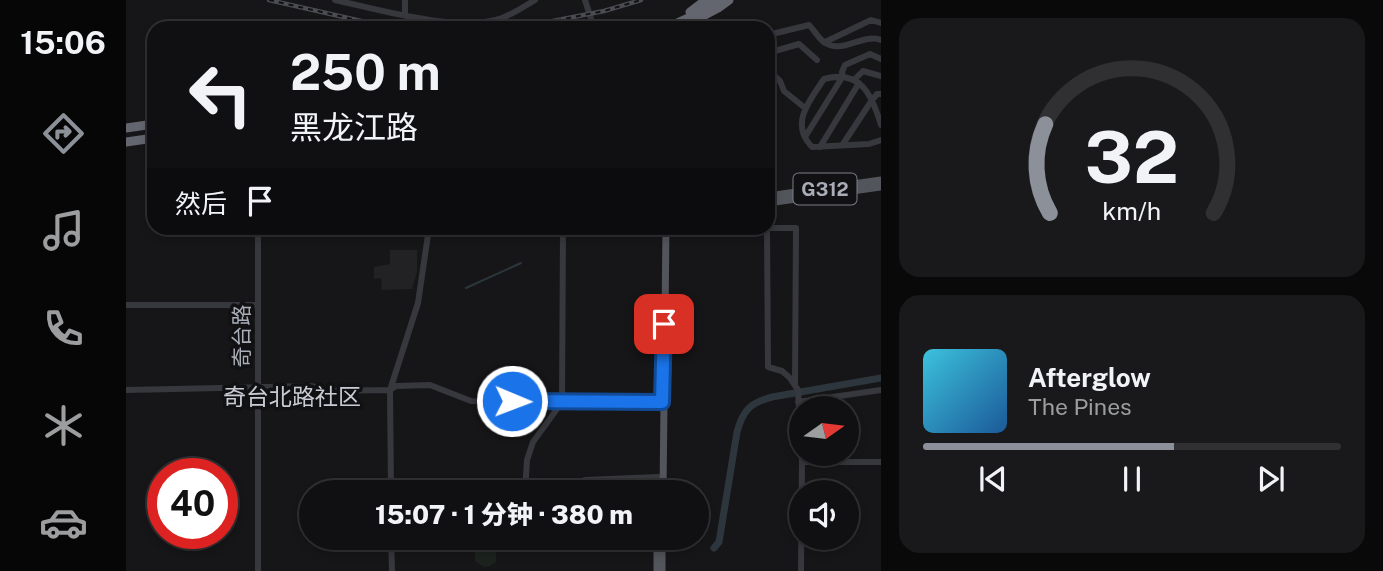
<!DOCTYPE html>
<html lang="zh">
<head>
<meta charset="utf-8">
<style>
  body { margin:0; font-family:"Public Sans","Noto Sans SC",sans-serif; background:#19191b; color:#f1f3f6; height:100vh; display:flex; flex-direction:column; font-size:26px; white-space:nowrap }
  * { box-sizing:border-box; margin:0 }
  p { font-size:23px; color:#9c9d9f }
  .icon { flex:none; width:38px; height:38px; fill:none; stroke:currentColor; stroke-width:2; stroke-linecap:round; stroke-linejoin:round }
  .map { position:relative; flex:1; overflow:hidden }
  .drawer { display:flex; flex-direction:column; gap:18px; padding:18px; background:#09090a; width:502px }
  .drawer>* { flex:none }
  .hud { position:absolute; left:21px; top:21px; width:628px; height:214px; border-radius:21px; box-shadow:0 4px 10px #0003,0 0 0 2px #303032; background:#101012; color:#f1f3f6; overflow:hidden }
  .needle { width:46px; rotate:76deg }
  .controls { position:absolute; left:663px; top:396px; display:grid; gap:14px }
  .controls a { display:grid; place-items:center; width:70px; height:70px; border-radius:50%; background:#101012; box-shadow:0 4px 10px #0003,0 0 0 2px #303032; font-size:35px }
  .speed { position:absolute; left:21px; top:458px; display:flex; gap:14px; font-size:35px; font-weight:700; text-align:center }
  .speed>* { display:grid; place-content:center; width:91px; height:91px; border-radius:50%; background:#101012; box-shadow:0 4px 10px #0003,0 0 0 2px #303032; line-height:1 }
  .speed .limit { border:10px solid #d22; background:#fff; color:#111 }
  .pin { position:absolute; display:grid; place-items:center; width:60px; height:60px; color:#fff; margin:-30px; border-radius:14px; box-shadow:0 4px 10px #0006 }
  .me { position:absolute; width:77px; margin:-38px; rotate:91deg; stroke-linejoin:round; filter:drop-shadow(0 0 5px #0008) }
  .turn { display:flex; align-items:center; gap:24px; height:147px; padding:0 28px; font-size:32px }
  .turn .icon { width:91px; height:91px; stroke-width:2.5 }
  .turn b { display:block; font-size:49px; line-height:60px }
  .then { display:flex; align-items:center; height:66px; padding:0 28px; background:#0003; gap:14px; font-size:26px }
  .drawer .card { flex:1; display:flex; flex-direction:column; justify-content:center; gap:10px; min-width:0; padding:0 24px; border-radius:21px; background:#19191b }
  .drawer .dial { align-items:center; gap:0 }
  .dial svg { height:182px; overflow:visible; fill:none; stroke:#303032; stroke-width:7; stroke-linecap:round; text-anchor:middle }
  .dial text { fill:#f1f3f6; stroke:none }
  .song { display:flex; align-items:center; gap:21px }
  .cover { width:84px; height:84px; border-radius:10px; background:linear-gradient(135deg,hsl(190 70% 55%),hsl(210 70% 35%)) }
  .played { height:7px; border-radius:4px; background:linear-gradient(90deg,#8c9099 60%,#303032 60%) }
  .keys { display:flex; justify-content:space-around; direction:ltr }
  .trip { position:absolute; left:173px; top:480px; width:410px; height:70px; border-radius:35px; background:#101012; box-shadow:0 4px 10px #0003,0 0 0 2px #303032; font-weight:800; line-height:70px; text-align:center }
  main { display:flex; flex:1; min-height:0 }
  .tabs { display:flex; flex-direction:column; width:126px; justify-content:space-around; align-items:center; background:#060607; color:#9c9d9f }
  .tabs .icon { width:49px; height:49px }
  .tabs .current { color:#8c9099 }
  .tabs b { font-size:32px; color:#f1f3f6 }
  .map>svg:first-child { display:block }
  .built { fill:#222225 }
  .green { fill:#1c231d }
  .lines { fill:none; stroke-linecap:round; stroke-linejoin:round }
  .stream { stroke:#2c363c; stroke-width:2 }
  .river { stroke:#2c363c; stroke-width:7 }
  .minor { stroke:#37383d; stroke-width:6 }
  .major { stroke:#53555c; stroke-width:7 }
  .highway { stroke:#63666e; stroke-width:9 }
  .rail-casing { stroke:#4a4c52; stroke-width:4.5 }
  .rail { stroke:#111113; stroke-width:2; stroke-dasharray:5; stroke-linecap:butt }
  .highway-bridge { stroke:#63666e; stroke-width:9 }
  .route-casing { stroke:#114b97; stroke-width:18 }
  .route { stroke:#1a73e8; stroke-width:12 }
  .labels { text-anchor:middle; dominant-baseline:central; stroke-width:7; stroke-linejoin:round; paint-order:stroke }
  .shield { fill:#111113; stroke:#7b7e86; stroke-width:2 }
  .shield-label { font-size:19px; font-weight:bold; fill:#a8adb8 }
  .street-label { font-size:21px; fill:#a8adb8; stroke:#111113 }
  .neighbourhood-label { font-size:23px; fill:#c9ccd4; stroke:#111113 }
</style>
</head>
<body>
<main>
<nav class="tabs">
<b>15:06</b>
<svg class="icon current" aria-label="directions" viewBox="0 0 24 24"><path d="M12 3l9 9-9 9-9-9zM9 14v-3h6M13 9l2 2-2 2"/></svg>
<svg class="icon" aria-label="music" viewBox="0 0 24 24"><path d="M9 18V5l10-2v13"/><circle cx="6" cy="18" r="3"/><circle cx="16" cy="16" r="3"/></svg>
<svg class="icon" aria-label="phone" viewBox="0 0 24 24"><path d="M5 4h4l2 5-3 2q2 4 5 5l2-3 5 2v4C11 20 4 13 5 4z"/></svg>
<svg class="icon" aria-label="climate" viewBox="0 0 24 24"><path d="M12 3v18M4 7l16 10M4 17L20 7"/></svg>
<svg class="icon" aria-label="car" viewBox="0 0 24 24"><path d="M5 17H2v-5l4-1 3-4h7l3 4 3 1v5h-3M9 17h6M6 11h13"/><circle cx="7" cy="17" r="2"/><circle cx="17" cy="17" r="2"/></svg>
</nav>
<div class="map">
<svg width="755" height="571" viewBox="0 0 755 571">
  <rect width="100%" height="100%" fill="#161618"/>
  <!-- built -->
  <path class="built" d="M264 250H291V272L286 289 256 290 255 278 248 279V267L264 264Z"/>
  <!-- green -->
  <path class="green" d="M349 537H370V562L364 566 358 567 349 561Z"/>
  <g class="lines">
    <!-- stream -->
    <path class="stream" d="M340 288 395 263"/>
    <!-- river -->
    <path class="river" d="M588 548 593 542 611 432C617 410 624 403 646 397L755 378"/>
    <!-- minor -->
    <path class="minor" d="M209 0C254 10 333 33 376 18 387 14 399 6 409 0
      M279 0V15
      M459 0 468 28
      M642 35 683 25C688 30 693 39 699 43 718 54 736 33 755 40
      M699 42 745 20 755 23
      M642 53 673 44 691 60
      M642 70 654 81 658 91 679 108
      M728 80 737 71 755 76
      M755 125C746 95 735 69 698 79 684 100 663 124 686 147L743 144 755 140
      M679 137 717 76 716 72 719 65 744 54 755 59
      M717 144 746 100 751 94H755
      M694 147 733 83
      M132 228V571
      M0 305H132
      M669 384 670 228H641L642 367 656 371 664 378 672 390 676 462 675 571
      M0 390 184 386 190 387 194 391 264 390 265 492
      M264 390 270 386 304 385 345 401 536 402
      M264 390 292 303 303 228
      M672 402 755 390
      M676 462H755
      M459 480 532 477
      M399 492 401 460 407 442 436 402 437 228
      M265 537 266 571"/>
    <!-- major -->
    <path class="major" d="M642 196 755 180
      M642 203 755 187
      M537 492 540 228
      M531 571V537
      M536 571V537"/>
    <!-- highway -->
    <path class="highway" d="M564 12 580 0
      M540 28 571 14 592 0
      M0 128 28 124
      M0 142 28 138"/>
    <defs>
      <path id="rail" d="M143 0 266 28
        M256 22 283 28
        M391 28 478 11 515 0"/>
    </defs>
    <!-- rail casing -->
    <use href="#rail" class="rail-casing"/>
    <!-- rail -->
    <use href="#rail" class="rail"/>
    <!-- highway-bridge -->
    <path class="highway-bridge" d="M554 28 592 8 603 0"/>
  </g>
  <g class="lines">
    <defs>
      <path id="route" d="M386 401 536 402 538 324"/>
    </defs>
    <!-- route casing -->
    <use href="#route" class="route-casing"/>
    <!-- route -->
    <use href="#route" class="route"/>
  </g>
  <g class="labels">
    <!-- shield labels -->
    <rect class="shield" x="667.5" y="173.5" width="63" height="31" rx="5"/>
    <g class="shield-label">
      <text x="699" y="189">G312</text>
    </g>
    <!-- street labels -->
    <g class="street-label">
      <text transform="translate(115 336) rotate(-90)">奇台路</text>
    </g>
    <!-- neighbourhood labels -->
    <g class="neighbourhood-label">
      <text x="166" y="396">奇台北路社区</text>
    </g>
  </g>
</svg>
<div class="controls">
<a><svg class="needle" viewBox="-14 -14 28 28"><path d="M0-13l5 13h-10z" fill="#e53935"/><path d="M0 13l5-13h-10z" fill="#9c9d9f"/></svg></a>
<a><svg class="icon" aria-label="sound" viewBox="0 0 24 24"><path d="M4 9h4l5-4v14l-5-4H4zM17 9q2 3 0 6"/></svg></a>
</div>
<div class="speed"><div class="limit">40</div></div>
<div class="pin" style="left:538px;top:324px;background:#d93025"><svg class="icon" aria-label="arrive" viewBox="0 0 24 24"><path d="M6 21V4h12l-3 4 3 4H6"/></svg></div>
<svg class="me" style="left:386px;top:401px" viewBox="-20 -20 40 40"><circle r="17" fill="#1a73e8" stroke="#fff" stroke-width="3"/><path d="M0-11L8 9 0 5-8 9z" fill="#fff"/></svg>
<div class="trip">15:07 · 1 分钟 · 380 m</div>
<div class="hud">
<div class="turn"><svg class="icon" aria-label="left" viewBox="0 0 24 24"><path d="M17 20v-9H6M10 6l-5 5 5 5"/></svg><div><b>250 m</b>黑龙江路</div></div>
<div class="then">然后<svg class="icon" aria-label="arrive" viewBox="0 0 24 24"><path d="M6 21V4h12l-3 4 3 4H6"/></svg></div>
</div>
</div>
<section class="drawer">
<div class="card dial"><svg viewBox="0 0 100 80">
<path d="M14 69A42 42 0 1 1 86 69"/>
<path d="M14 69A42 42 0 0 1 12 30" stroke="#8c9099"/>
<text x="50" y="56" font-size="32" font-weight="700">32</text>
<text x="50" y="72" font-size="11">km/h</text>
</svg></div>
<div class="card">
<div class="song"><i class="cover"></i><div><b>Afterglow</b><p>The Pines</p></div></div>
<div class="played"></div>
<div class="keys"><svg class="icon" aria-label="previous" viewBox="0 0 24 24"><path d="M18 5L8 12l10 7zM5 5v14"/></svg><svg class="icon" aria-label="pause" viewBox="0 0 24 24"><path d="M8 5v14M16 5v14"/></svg><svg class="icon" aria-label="next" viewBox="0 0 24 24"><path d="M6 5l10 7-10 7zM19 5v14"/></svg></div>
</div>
</section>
</main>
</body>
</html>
